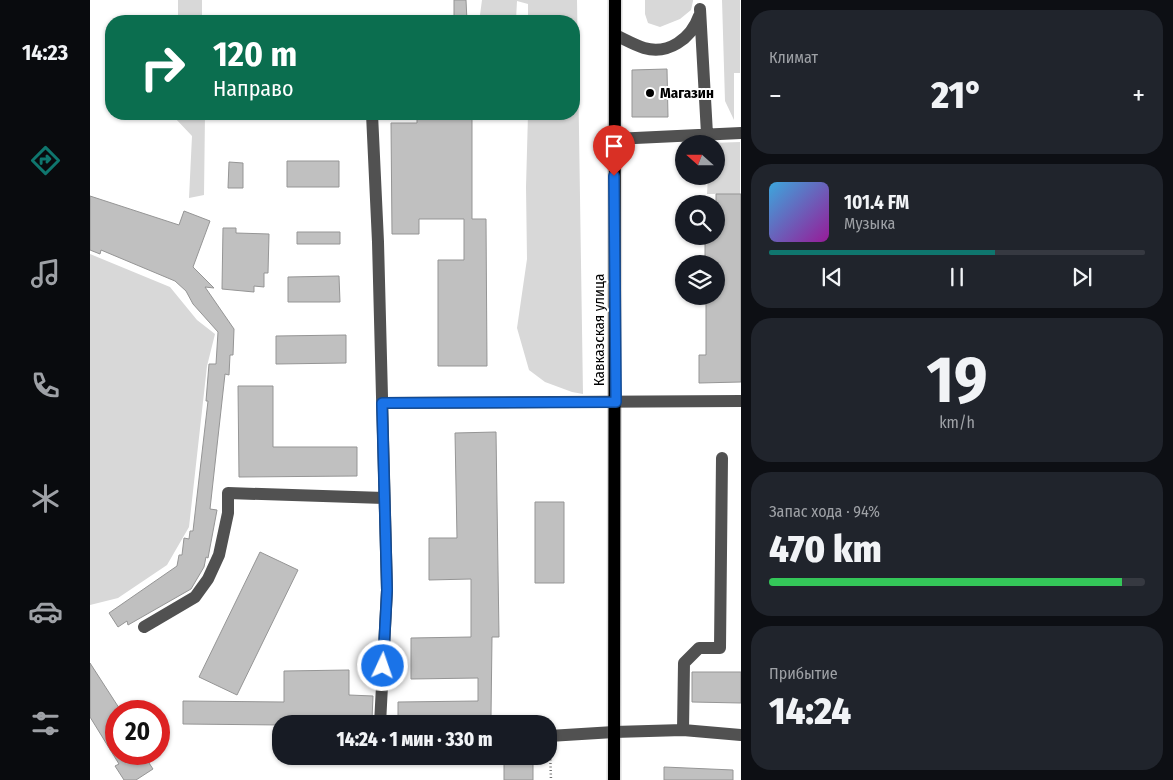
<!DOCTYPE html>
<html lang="ru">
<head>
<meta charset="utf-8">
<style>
  body { margin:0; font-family:"Fira Sans Condensed",sans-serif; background:#20242c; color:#f1f3f6; height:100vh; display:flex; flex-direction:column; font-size:19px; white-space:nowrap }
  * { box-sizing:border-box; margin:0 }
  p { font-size:16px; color:#9ea1a6 }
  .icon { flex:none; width:28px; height:28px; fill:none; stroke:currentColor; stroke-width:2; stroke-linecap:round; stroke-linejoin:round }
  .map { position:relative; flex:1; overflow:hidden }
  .drawer { display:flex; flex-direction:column; gap:10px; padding:10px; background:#0d0f14; width:432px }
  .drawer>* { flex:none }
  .top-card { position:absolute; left:15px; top:15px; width:475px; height:105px; border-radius:20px; box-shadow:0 1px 4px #0004; background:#0b6e4f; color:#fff; overflow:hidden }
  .needle { width:32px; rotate:291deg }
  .tools { position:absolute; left:585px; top:135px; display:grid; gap:10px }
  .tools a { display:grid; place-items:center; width:50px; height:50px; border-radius:50%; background:#171b24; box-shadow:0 1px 4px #0004; font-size:25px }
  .speed { position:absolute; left:15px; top:700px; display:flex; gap:10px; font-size:25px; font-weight:700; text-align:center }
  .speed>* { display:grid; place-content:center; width:65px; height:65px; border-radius:50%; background:#171b24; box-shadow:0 1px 4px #0004; line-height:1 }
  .speed .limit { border:8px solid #d22; background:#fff; color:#111 }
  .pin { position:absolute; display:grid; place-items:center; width:42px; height:42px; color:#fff; margin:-51px -21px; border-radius:50% 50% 50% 0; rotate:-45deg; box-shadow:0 0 5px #0007 }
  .pin .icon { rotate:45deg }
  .me { position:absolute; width:55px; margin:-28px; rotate:3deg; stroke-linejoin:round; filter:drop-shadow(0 0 4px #0008) }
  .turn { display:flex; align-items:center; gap:18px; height:105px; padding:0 25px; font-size:22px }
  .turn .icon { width:65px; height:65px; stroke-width:2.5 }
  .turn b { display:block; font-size:35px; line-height:42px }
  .big { font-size:38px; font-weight:800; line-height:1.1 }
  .drawer .tile { flex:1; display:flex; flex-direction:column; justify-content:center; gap:8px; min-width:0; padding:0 18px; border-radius:20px; background:#20242c }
  .drawer .dial { align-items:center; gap:0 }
  .dial b { font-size:65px; line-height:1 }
  .song { display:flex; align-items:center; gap:15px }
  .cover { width:60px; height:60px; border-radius:8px; background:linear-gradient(135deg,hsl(200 70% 55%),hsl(300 70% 35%)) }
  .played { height:5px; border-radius:2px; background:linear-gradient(90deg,#0f766e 60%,#363941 60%) }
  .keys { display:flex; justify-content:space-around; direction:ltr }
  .heat { display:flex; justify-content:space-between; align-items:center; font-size:28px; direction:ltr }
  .charge { height:8px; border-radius:4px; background:linear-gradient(90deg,#34c759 94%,#363941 0) }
  .trip { position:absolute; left:182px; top:715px; width:285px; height:50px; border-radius:20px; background:#171b24; box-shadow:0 1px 4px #0004; font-weight:800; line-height:50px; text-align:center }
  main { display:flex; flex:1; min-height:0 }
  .tab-bar { display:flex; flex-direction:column; width:90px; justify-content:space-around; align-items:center; background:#090b0e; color:#9ea1a6 }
  .tab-bar .icon { width:35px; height:35px }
  .tab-bar .active { color:#0f766e }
  .tab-bar b { font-size:22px; color:#f1f3f6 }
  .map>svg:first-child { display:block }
  .green { fill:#d8d8d8 }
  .building { fill:#c0c0c0; stroke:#959595 }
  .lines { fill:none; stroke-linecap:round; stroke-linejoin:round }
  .major-casing { stroke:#dbdbdb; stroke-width:15 }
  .path { stroke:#737373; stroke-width:2.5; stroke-dasharray:1 2.5; stroke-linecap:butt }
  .minor { stroke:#515151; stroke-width:12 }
  .major { stroke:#000; stroke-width:12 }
  .route-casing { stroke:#114b97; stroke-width:12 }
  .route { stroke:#1a73e8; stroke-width:9 }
  .poi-dot { fill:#000; stroke:#fff; stroke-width:2 }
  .labels { text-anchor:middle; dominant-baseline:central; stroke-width:4; stroke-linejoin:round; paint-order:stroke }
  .poi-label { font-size:15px; font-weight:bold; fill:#000; stroke:#fff; text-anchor:start }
  .street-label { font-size:15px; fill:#000; stroke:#fff }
</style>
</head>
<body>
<main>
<nav class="tab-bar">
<b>14:23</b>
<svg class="icon active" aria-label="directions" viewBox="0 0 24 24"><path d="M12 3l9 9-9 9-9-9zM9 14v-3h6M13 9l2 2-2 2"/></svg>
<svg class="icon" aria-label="music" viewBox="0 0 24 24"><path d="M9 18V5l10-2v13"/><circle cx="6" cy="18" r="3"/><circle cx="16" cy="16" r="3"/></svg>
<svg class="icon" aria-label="phone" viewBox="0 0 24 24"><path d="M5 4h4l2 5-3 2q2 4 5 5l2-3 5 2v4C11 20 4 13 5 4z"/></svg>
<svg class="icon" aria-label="climate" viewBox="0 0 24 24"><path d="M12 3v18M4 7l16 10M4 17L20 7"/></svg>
<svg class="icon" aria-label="car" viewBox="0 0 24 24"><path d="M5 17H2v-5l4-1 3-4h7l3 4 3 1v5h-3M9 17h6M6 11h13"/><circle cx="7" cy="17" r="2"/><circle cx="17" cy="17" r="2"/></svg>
<svg class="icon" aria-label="filters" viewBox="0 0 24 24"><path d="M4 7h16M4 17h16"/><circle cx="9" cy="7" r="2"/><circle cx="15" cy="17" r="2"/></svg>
</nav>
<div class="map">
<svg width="651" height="780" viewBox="0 0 651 780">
  <rect width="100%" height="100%" fill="#fff"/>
  <!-- green -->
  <path class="green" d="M88 0H112V21H88Z
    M392 0H487L493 394 482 392 455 382 439 370 427 328 437 259 436 187 438 114H484V21H438V4L427 1 426 20 390 15Z
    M555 0H603V1L601 10 590 19 570 27 558 23 555 14Z
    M632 0H650V73H644V120L635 101Z
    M83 114H115L114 195 99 198 102 136 84 117Z
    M650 142V194H617L618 176H626V144L621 143Z
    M0 254 80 287 107 320 125 334 117 366 99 527 77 565 28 598 0 605Z"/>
  <!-- building -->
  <path class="building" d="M364 0H376L377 21H364Z
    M577 69 578 117H542V70Z
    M327 114H382V219H396L397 366H348V260H374V219H329V234H302L301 123H327Z
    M197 161H249V187H197Z
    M139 162 153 163V188H138Z
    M626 194H651V382L609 383V355H616V296H626V264H615V236H626Z
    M0 196 89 225 94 211 120 221 103 267 124 288 115 287 144 329 143 355H140L139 375 135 374 120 509 127 510 118 558 116 557 114 567 101 589 38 625 37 621 28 627 19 613 87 566 89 555H92L94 538 99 539 100 531H103L118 401H116L119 364H126L128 332 103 304 96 291 85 281 11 250 10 254 0 250Z
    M133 228H146V233L179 234 178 273H174V287L164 286V292L132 289Z
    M207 232H250V244H207Z
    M249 276 250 302H198V277Z
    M256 335V363L186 364V336Z
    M148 386H183V447H267V476L149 477Z
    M406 432 409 637H402L401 716 308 717V702L388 701V678L321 679V638L381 637V579L339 580V538H367L365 433Z
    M445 502H474V583H445Z
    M170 552 208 570 147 695 109 677Z
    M0 663 31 711H26V754H53L63 769 46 780H34L25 766 29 764 0 717Z
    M259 670V695L283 696 282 720 271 724H191V725L93 724V701L194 702V671Z
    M602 672H651V703L602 702Z
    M414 757 443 758V780H414Z
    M574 767 643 770V780H574Z"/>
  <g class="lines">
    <defs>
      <path id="major" d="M524 780C524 520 525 260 525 0"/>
    </defs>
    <!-- major casing -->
    <use href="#major" class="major-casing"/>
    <!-- path -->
    <path class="path" d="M460 749 461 780"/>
    <!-- minor -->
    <path class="minor" d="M610 9 617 134
      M525 35C534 39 544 45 554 48 578 55 601 39 609 16
      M282 114 288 242 297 590 290 724
      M524 139 651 133
      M292 403 651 401
      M54 627 105 597 118 579 129 555 138 513V493L294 498
      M593 730 594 663 609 648H630L632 458
      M459 736 524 732 593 730 651 735"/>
    <!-- major -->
    <use href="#major" class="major"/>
  </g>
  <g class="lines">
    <defs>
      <path id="route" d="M293 666 297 590 292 403 526 402 524 176"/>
    </defs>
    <!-- route casing -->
    <use href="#route" class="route-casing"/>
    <!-- route -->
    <use href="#route" class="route"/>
  </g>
  <!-- markers -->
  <circle class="poi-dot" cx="560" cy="93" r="5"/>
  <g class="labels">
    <!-- poi labels -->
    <g class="poi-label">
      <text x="570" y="93">Магазин</text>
    </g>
    <!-- street labels -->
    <g class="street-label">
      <text transform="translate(509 330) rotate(-90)">Кавказская улица</text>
    </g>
  </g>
</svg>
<div class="tools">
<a><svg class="needle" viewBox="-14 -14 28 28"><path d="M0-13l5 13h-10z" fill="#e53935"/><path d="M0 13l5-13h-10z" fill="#9ea1a6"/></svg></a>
<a><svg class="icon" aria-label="search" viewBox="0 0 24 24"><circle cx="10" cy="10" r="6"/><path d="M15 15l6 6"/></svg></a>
<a><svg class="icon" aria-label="layers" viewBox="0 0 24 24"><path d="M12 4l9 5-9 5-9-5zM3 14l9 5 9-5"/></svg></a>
</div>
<div class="speed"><div class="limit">20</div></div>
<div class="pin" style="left:524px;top:176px;background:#d93025"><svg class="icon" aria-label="arrive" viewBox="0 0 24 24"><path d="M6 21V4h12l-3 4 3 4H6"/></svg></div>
<svg class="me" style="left:293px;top:666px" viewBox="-20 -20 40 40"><circle r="17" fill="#1a73e8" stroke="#fff" stroke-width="3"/><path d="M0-11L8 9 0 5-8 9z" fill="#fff"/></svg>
<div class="trip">14:24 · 1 мин · 330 m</div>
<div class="top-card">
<div class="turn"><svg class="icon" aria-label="right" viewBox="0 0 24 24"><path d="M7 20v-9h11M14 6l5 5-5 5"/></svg><div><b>120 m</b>Направо</div></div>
</div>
</div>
<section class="drawer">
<div class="tile"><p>Климат</p>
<div class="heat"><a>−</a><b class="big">21°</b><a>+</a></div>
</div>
<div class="tile">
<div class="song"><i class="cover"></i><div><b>101.4 FM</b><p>Музыка</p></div></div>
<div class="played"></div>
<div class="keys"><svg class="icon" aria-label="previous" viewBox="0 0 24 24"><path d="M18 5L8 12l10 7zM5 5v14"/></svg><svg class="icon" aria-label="pause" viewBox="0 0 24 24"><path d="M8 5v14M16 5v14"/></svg><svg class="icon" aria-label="next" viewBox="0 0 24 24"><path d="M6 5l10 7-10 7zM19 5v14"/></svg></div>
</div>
<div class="tile dial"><b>19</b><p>km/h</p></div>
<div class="tile"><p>Запас хода · 94%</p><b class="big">470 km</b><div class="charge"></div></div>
<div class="tile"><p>Прибытие</p><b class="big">14:24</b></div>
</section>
</main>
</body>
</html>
